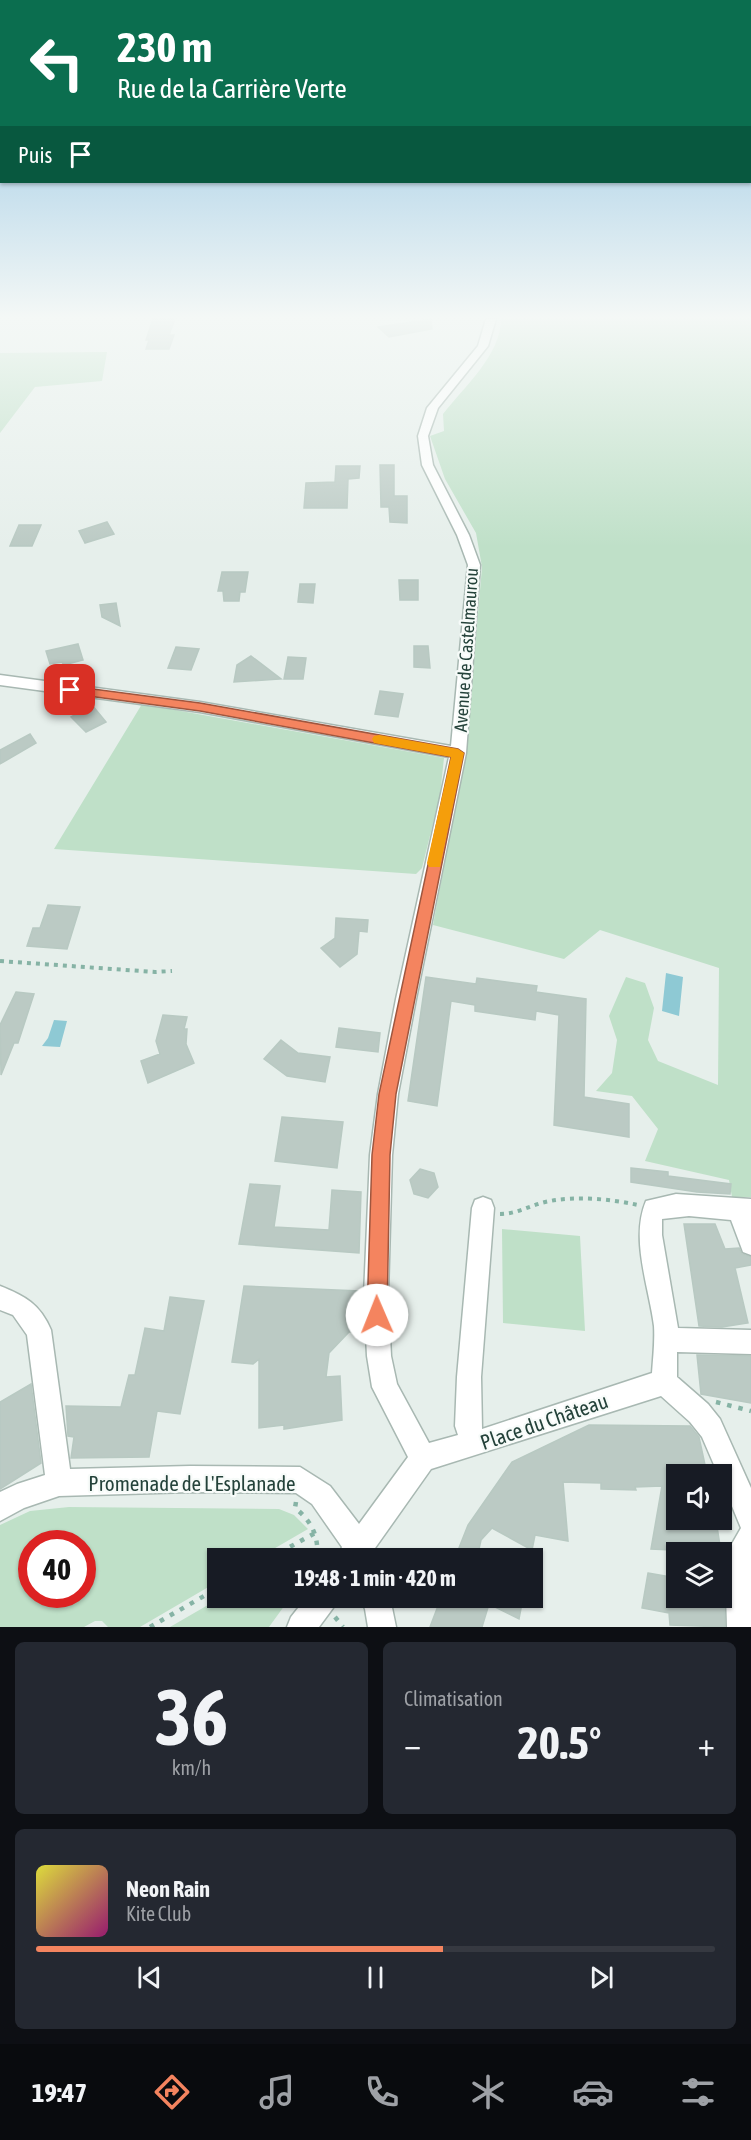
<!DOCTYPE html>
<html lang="fr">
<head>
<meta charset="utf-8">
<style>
  body { margin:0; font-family:"Asap Condensed",sans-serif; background:#242831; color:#f1f3f6; height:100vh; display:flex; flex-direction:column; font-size:22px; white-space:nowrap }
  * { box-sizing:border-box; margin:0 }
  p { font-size:20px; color:#9ea1a6 }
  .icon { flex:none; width:33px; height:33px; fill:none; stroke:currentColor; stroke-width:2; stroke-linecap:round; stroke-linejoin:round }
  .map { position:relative; height:1627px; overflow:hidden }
  .side { display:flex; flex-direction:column; gap:15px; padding:15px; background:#0d0f14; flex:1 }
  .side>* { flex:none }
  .banner { position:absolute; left:0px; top:0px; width:752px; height:183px; box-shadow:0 2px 4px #0004; background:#0b6e4f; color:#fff; overflow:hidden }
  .fabs { position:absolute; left:666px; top:1464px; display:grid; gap:12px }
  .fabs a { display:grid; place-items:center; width:66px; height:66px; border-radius:0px; background:#171b24; box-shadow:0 2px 4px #0004; font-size:30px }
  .speed { position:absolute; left:18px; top:1530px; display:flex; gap:12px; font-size:30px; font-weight:700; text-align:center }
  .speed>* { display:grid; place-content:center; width:78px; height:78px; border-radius:50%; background:#171b24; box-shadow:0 2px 4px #0004; line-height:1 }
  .speed .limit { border:9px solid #d22; background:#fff; color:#111 }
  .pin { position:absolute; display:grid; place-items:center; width:51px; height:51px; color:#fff; margin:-26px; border-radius:12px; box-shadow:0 3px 9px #0006 }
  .me { position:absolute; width:66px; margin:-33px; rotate:359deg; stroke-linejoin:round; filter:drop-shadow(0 0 4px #0008) }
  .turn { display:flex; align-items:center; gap:21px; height:126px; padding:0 18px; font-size:27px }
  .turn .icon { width:78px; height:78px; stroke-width:2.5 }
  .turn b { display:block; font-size:42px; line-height:51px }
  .then { display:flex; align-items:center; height:57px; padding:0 18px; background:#0003; gap:12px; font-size:22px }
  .big { font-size:45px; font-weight:700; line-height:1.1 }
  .side .tile { flex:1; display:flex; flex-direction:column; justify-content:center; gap:9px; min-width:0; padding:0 21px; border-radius:9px; background:#242831 }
  .side .dial { align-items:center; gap:0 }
  .dial b { font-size:78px; line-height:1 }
  .song { display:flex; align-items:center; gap:18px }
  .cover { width:72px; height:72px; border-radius:9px; background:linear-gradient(135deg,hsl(60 70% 55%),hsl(320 70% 35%)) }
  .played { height:6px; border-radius:3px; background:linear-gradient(90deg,#f4845f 60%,#363941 60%) }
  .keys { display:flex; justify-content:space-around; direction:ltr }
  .heat { display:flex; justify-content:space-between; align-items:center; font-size:33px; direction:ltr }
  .side .tiles { flex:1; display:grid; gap:15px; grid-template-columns:1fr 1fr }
  .tile:last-child { grid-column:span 2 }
  .trip { position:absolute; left:207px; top:1548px; width:336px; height:60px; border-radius:0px; background:#171b24; box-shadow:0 2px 4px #0004; font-weight:700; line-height:60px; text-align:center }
  .dock { display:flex; height:96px; justify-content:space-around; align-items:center; background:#090b0e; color:#9ea1a6 }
  .dock .icon { width:42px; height:42px }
  .dock .selected { color:#f4845f }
  .dock b { font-size:27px; color:#f1f3f6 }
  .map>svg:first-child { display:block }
  .green { fill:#bfe0c8; fill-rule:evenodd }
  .water { fill:#8ec9d4 }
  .building { fill:#bbcac4; stroke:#b8c9c2; stroke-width:1.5 }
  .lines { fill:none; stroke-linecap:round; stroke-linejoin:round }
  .minor-casing { stroke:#a8b8b2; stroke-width:3 }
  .path-far1 { stroke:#86b3a5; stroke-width:4; stroke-dasharray:4 5; stroke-linecap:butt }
  .path { stroke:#86b3a5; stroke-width:4.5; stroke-dasharray:4.5 7; stroke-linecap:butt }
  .minor { fill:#fff; fill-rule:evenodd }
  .route { fill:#f4845f; stroke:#9f563e; stroke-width:1.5 }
  .slow { fill:#f59e0b }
  .labels { text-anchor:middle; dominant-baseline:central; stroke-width:4.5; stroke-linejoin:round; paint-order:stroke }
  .street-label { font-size:18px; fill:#24423a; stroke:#f7fbf9 }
  .near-street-label { font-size:21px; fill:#24423a; stroke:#f7fbf9 }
</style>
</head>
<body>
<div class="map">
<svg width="751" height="1627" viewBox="0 0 751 1627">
  <rect width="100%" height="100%" fill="#e6efeb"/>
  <!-- green -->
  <path class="green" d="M501 319H751V1197H732L729 1180 645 1161 658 1129 632 1096 596 1091 612 1073 617 1040 609 1016 626 977 645 983 654 1008 648 1040 658 1061 718 1085 719 968 600 930 564 959 433 925 467 744 482 567 476 533 445 479 430 436 444 431 443 414C464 387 501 355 501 319Z
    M107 352 102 381 35 387 0 433V353Z
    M142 704 444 758 440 795 422 868 416 874 54 849Z
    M502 1229 580 1236 585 1331 503 1323Z
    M69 1507 279 1509 294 1515 308 1529 258 1558H218L217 1582 140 1627H108L102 1621H95L84 1627H0V1525L30 1511ZM32 1544H82V1594H32Z
    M220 1598H290L269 1627H170Z"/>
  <!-- water -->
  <path class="water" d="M666 973 683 977 679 1016 662 1011Z
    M54 1020 67 1021 60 1047 42 1046 48 1038Z"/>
  <!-- building -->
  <path class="building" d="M153 319H175L169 335H174L169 349H146L149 340H146Z
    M431 319 432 329 389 337 378 327Z
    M380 465H394V496H407V523L390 522 389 507H381Z
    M336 466H360L359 478 348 479 347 508H304L306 483 335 482Z
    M107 522 114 534 85 543 79 531Z
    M19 525H41L32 546H10Z
    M222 572H248L245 592H240L239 601H224L223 591H218Z
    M399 580H418V600H400Z
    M300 584H315L313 603 298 602Z
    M116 603 120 626 102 617 100 605Z
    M78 644 83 660 64 665 62 662 50 664 46 651Z
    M414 646H428L430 668 414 667Z
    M176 647 199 649 191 670 168 668Z
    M251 656 281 679 234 682 237 665Z
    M288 657 306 658 303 679H284Z
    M380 691 403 694 398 717 375 714Z
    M92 705 106 722 86 732 71 717Z
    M30 734 36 743 0 764V750Z
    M48 905 80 907 67 949 27 946 33 928H40Z
    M336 918 368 920 367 932 359 931 357 954 340 967 321 948 335 938Z
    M426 977 476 984 477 978 537 986 536 992 586 999 584 1097 629 1104V1137L554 1125 559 1015 536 1011 535 1020 475 1011V1005L451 1001 437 1106 408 1101Z
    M16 992 34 994 18 1043H14L1 1075 0 1025Z
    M163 1015 187 1017 184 1029H187L186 1044 194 1063 148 1083 141 1061 160 1054 156 1041Z
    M339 1028 380 1033 378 1052 336 1047Z
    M281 1040 298 1053 330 1057 325 1082 287 1076 264 1059Z
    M282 1117 343 1122 337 1168 275 1161Z
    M631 1168 668 1172V1176L731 1184 730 1194 697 1192 631 1182Z
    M420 1169 434 1173 438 1187 428 1198 414 1194 410 1180Z
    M250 1184 280 1186 274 1227 329 1230 332 1190 361 1192 359 1253 239 1244Z
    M684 1224H715L725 1249 739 1248 742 1254 751 1257V1265L735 1268 748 1323 722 1327 699 1326Z
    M244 1286 360 1291 359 1332H349L329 1353 326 1377 340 1376 342 1420 284 1429V1425L259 1428V1359L253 1364 232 1362Z
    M170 1297 204 1301 180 1414 157 1411 149 1457 71 1458 74 1437 68 1436 66 1406 121 1407 129 1375H135L145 1328 164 1331Z
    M697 1355 751 1356V1403L701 1394Z
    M31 1384 41 1463 0 1489V1402Z
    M589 1425 690 1426 699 1437 707 1474H676V1520H716L721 1552H672V1550L651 1549 662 1486 635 1487 636 1490 601 1489V1483L563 1482 568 1541 535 1535 532 1550 492 1528 481 1540 477 1558H455L468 1525 512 1462Z
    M648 1573 676 1578V1598H724L725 1627 670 1625 669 1613 642 1608Z
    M441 1598H523L519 1619 489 1604 482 1627H430Z"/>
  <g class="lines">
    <defs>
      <path id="minor" d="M486 319H496L488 346 438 408 428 436 433 465 469 535 480 565 466 753 416 999 398 1094 392 1155 388 1295 391 1356 397 1384 429 1443 458 1435 455 1426 457 1377 472 1208 475 1200 483 1197 491 1200 494 1208 481 1377 482 1429 652 1373C653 1358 655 1342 654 1326 649 1287 630 1239 646 1201L676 1194 751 1199V1255L743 1252 731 1220 689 1216 662 1219V1235L678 1328 751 1330V1354L677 1352V1377L708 1404 720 1419 751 1488V1627H727L725 1556 741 1528 722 1482V1474H718L702 1437 690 1422 661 1396 431 1469 368 1558H337L342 1547 312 1504 296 1493 190 1492 59 1496 24 1508 0 1521V1492L17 1484 45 1475 27 1335 13 1315 0 1310V1286C25 1296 40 1304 51 1330L70 1469 190 1466 300 1467 330 1486 359 1524 408 1457 372 1387 367 1356 364 1295 370 1155 378 1094 396 999 449 757 200 712 0 685V675L200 702 451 746 468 565 457 535 422 465 418 436 427 408 478 346Z
        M306 1598H337L333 1608 319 1627H287L291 1617Z
        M360 1598H390L396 1627H368L365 1609Z"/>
    </defs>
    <!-- minor casing -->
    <use href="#minor" class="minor-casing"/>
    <!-- path-far1 -->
    <path class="path-far1" d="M0 961 155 972 172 971
      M500 1214C518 1214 532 1204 550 1201 577 1196 611 1199 638 1205"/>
    <!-- path -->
    <path class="path" d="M716 1402 751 1411
      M296 1502 295 1508C312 1521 319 1537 317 1558
      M270 1558 315 1533
      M335 1617 343 1627
      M150 1627 218 1588"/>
    <!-- minor -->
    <use href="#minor" class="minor"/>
  </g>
  <!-- sky -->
  <linearGradient id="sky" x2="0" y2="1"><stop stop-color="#84bce0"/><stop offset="0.58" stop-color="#f4f8f6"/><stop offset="1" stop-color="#f4f8f6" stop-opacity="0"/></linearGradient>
  <rect width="751" height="547" fill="url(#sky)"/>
  <!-- route -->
  <path class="route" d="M70 686 200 703 458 749 464 753 396 1094 390 1155 387 1315 384 1322 377 1325 370 1322 367 1315 372 1155 379 1094 451 757 200 711 66 693 64 690Z"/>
  <!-- slow -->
  <path class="slow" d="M379 735 458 749 464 753 440 867H429L427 863 451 757 374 743 372 739 374 736Z"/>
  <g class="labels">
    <!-- street labels -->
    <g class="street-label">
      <text transform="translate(466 650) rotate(-86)">Avenue de Castelmaurou</text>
    </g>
    <!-- near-street labels -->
    <g class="near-street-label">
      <text transform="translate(544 1421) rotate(-19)">Place du Château</text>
      <text x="192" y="1483">Promenade de L'Esplanade</text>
    </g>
  </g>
</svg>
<div class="fabs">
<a><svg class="icon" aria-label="sound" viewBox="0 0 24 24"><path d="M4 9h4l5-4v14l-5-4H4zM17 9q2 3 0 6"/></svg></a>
<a><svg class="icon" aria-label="layers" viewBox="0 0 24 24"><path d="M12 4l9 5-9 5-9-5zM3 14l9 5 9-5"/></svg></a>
</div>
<div class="speed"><div class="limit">40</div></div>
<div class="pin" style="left:70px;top:690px;background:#d93025"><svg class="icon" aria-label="arrive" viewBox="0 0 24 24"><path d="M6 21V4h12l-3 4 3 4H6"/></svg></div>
<svg class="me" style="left:377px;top:1315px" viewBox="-20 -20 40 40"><circle r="19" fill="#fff"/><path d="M0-13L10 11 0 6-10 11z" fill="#f4845f"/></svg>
<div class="trip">19:48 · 1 min · 420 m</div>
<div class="banner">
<div class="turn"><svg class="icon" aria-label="left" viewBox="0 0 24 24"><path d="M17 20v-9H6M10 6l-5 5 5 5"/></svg><div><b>230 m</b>Rue de la Carrière Verte</div></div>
<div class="then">Puis<svg class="icon" aria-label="arrive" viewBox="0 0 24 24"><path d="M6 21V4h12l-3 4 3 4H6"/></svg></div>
</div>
</div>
<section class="side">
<div class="tiles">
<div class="tile dial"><b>36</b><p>km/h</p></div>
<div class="tile"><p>Climatisation</p>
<div class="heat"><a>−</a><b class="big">20.5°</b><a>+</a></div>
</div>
<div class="tile">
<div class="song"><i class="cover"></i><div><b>Neon Rain</b><p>Kite Club</p></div></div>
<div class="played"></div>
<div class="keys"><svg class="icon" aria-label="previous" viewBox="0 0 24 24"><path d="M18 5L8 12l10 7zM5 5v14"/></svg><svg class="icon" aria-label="pause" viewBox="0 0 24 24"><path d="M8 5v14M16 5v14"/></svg><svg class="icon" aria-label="next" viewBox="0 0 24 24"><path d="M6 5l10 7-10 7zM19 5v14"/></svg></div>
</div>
</div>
</section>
<nav class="dock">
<b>19:47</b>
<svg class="icon selected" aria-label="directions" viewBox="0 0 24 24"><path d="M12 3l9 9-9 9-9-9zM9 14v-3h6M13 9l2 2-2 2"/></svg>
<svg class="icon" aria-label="music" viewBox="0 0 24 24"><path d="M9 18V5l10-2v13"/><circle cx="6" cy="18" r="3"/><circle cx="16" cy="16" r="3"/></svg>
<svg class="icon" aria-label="phone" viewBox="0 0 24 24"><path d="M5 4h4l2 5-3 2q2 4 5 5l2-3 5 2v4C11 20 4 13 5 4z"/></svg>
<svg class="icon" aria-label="climate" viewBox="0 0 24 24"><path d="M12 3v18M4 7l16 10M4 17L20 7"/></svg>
<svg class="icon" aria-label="car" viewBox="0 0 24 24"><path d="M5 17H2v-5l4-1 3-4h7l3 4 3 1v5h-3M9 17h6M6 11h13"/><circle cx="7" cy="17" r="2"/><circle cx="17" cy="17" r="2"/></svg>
<svg class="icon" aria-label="filters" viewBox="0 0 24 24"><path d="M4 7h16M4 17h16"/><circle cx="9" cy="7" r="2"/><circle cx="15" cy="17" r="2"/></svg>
</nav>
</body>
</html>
